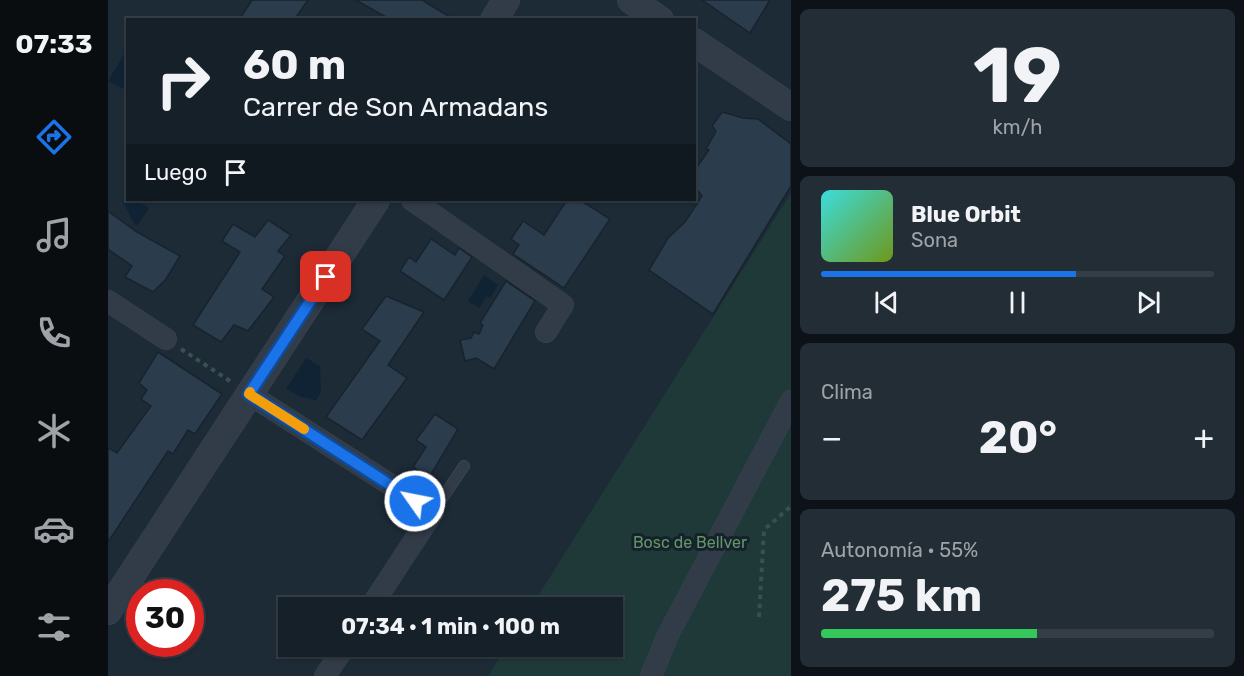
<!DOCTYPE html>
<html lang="es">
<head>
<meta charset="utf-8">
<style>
  body { margin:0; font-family:Rubik,sans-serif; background:#232d35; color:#f1f3f6; height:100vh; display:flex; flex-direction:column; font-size:22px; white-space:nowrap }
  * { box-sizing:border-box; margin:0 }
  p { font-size:20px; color:#9ea3a8 }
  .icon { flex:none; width:33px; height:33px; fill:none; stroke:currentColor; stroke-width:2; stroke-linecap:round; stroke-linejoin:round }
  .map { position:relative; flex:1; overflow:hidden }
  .side { display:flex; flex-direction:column; gap:9px; padding:9px; background:#0c1217; width:453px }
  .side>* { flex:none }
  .banner { position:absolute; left:18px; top:18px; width:570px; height:183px; border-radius:0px; box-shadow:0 2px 4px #0004,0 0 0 2px #353e46; background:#162029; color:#f1f3f6; overflow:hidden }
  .speed { position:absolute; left:18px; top:579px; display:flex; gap:12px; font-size:30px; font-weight:700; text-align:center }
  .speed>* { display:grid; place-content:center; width:78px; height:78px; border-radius:50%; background:#162029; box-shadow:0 2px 4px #0004,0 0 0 2px #353e46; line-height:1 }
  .speed .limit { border:9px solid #d22; background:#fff; color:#111 }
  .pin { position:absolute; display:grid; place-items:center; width:51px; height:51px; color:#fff; margin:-26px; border-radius:12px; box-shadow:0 3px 9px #0006 }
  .me { position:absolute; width:66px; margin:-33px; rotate:303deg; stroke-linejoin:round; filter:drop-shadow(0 0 4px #0008) }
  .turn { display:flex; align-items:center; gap:21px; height:126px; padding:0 18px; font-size:27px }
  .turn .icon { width:78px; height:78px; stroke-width:2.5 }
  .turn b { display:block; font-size:42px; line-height:51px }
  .then { display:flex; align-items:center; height:57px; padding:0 18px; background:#0003; gap:12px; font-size:22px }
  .big { font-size:45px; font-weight:700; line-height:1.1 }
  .side .tile { flex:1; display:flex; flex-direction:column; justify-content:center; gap:9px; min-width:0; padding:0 21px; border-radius:9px; background:#232d35 }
  .side .dial { align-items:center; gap:0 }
  .dial b { font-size:78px; line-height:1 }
  .song { display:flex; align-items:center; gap:18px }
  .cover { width:72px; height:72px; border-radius:9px; background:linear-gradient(135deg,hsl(180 70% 55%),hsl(80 70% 35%)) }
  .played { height:6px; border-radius:3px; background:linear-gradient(90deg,#1a73e8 65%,#353e46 65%) }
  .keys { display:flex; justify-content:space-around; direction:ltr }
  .heat { display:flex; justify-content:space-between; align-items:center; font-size:33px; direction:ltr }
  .charge { height:9px; border-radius:4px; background:linear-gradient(90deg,#34c759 55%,#353e46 0) }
  .trip { position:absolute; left:170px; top:597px; width:345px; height:60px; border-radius:0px; background:#162029; box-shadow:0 2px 4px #0004,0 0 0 2px #353e46; font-weight:700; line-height:60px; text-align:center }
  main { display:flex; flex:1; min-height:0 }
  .tab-bar { display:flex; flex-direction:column; width:108px; justify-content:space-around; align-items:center; background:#090d10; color:#9ea3a8 }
  .tab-bar .icon { width:42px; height:42px }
  .tab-bar .on { color:#1a73e8 }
  .tab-bar b { font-size:27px; color:#f1f3f6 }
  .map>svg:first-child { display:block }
  .green { fill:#1f3838 }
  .water { fill:#102335 }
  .building { fill:#2b3c4c; stroke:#18232e; stroke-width:1.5 }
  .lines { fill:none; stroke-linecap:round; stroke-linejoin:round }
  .service-casing { stroke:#3a4551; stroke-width:12 }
  .minor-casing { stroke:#3a4551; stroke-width:22 }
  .tertiary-casing { stroke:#3a4551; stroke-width:28 }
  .path { stroke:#375150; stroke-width:4; stroke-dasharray:4.5 4.5; stroke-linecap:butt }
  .service { stroke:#313c48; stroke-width:10 }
  .minor { stroke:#313c48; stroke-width:21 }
  .tertiary { stroke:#313c48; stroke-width:27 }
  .route-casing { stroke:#114b97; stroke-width:15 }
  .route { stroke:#1a73e8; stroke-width:10 }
  .slow { stroke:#f59e0b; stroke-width:10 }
  .labels { text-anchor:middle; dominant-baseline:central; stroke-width:6; stroke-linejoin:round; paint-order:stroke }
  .park-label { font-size:16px; fill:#609767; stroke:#16212c }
</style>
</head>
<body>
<main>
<nav class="tab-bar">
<b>07:33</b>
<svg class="icon on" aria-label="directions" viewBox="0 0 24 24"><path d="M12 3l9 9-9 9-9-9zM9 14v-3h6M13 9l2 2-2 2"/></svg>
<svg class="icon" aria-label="music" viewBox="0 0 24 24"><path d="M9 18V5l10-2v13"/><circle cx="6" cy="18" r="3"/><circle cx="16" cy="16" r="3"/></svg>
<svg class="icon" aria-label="phone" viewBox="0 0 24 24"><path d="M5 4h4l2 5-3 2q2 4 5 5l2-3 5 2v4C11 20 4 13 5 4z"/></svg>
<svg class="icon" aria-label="climate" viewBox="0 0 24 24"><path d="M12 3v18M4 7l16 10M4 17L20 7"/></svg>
<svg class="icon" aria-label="car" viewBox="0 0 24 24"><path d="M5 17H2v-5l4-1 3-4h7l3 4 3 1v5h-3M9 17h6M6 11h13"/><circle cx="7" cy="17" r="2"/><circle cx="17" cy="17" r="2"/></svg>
<svg class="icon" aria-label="filters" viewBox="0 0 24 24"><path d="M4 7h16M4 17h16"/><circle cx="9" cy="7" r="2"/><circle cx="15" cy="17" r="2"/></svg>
</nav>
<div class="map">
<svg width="683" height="676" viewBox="0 0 683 676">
  <rect width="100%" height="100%" fill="#1d2b37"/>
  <!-- green -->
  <path class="green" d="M683 193V676H380L398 647 504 646V608L423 607Z"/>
  <!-- water -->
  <path class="water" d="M19 49 20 88 18 90 0 81Z
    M19 195 20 200H28L41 208 30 225H27L15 202Z
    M376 275 390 285 382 298 379 296 371 308 360 301Z
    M198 358 212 366 213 392 208 400 193 397 178 389Z"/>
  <!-- building -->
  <path class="building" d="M144 0H200L186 20H131Z
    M248 0H314L347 20H283Z
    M594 0H662L642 33Z
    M614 112 635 118 650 119 683 144V186L605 314 541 270 560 238 577 222 594 196 586 186V171L601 150 598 149 608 131 604 126Z
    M459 200H472L502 219 456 288 405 254 411 245 403 239 415 221 436 235Z
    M0 211 29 232 72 256 58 279 45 292 17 277 24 266 0 249Z
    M160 220 183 235 170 251 177 256 154 289 166 297 140 331 126 325 113 342 85 325 132 252 114 241 125 224 147 237Z
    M323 239 347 255 351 248 364 257 336 300 292 271 301 257 308 262Z
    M398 281 427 301 386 369 368 358 357 361 352 340 363 338 366 332 371 334 375 325 372 323Z
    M278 296 316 312 280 365 299 378 254 440 218 417 272 341 254 329Z
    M50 352 114 394 87 434 80 430 65 454 60 451 0 542V448L9 453 43 406 33 399 39 390 31 383Z
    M327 414 350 429 321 478 305 467 318 447 308 440Z"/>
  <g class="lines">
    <defs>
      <path id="service" d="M325 512 356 466"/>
      <path id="minor" d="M304 200 455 305 438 332
        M0 301 58 339
        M141 394 325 512 262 608
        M217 676 237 646
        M543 676 560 635 683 401"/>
      <path id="tertiary" d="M523 0 552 20
        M386 20 398 0
        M586 42 683 107
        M0 611 268 200"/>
    </defs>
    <!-- service casing -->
    <use href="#service" class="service-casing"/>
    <!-- minor casing -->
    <use href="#minor" class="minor-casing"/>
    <!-- tertiary casing -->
    <use href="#tertiary" class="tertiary-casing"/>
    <!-- path -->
    <path class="path" d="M73 349 122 381
      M651 617 656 530 683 506"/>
    <!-- service -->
    <use href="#service" class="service"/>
    <!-- minor -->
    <use href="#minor" class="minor"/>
    <!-- tertiary -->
    <use href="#tertiary" class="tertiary"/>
  </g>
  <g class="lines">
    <defs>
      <path id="route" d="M218 277 141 394 307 501"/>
    </defs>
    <!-- route casing -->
    <use href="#route" class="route-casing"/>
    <!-- route -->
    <use href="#route" class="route"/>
    <!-- slow -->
    <path class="slow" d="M142 392 141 394 196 429"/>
  </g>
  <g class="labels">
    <!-- park labels -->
    <g class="park-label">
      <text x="582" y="542">Bosc de Bellver</text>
    </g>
  </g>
</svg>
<div class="speed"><div class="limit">30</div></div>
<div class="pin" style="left:218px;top:277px;background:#d93025"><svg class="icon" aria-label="arrive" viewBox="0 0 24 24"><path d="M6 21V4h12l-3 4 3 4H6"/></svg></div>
<svg class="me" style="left:307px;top:501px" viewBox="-20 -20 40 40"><circle r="17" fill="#1a73e8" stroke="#fff" stroke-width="3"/><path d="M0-11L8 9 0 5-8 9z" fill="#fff"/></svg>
<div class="trip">07:34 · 1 min · 100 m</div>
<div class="banner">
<div class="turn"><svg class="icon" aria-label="right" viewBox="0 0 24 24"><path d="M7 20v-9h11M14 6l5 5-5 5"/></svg><div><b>60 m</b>Carrer de Son Armadans</div></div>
<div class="then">Luego<svg class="icon" aria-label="arrive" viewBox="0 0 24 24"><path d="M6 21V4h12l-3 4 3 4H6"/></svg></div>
</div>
</div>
<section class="side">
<div class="tile dial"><b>19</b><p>km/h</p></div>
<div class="tile">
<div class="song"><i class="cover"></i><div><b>Blue Orbit</b><p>Sona</p></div></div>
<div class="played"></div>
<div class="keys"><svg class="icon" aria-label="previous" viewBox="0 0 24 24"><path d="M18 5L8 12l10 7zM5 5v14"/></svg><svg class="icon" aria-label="pause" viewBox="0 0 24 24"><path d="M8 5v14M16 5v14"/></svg><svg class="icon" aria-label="next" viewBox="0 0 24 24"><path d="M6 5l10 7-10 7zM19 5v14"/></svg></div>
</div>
<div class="tile"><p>Clima</p>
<div class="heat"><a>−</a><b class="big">20°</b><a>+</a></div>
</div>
<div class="tile"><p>Autonomía · 55%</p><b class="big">275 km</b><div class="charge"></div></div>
</section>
</main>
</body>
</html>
